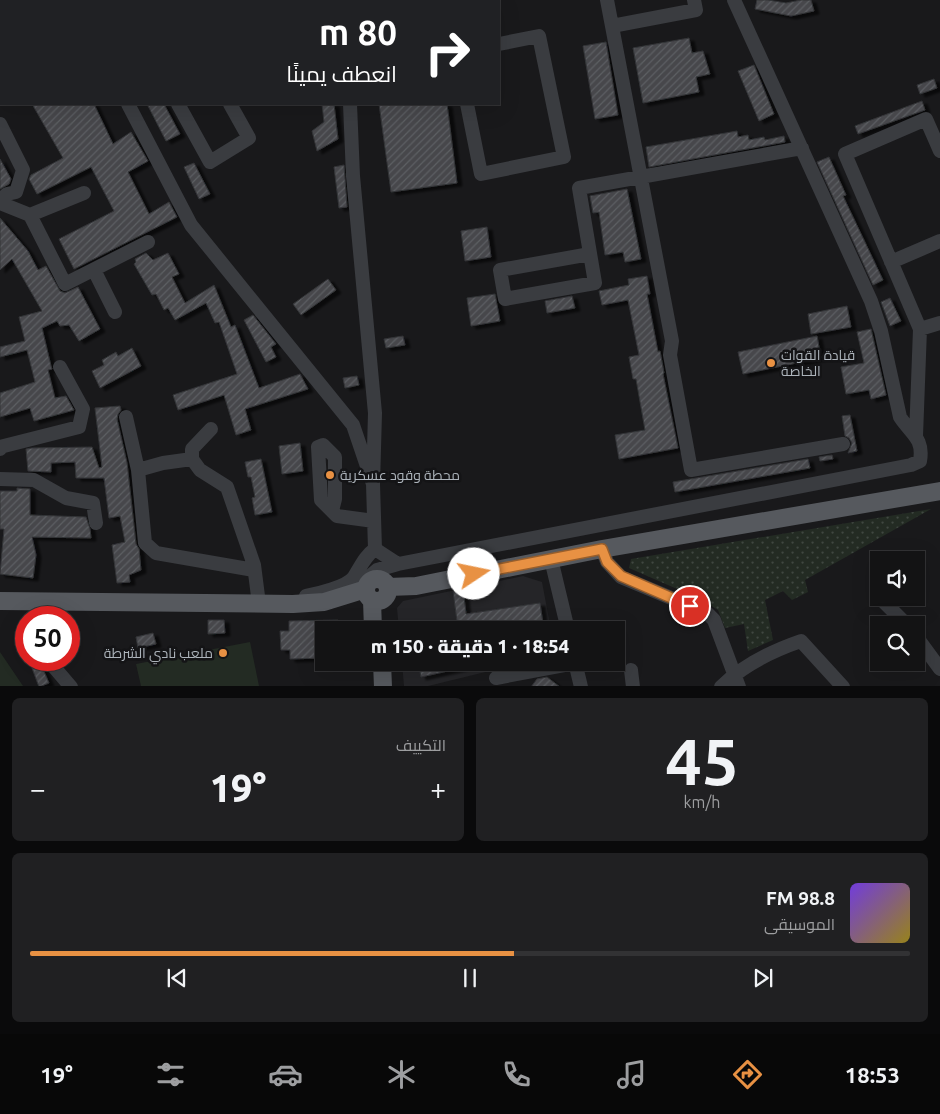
<!DOCTYPE html>
<html lang="ar">
<head>
<meta charset="utf-8">
<style>
  body { margin:0; font-family:Ubuntu,Cairo,sans-serif; background:#202022; color:#f1f3f6; direction:rtl; height:100vh; display:flex; flex-direction:column; font-size:19px; white-space:nowrap }
  * { box-sizing:border-box; margin:0 }
  p { font-size:16px; color:#9d9ea0 }
  .icon { flex:none; width:28px; height:28px; fill:none; stroke:currentColor; stroke-width:2; stroke-linecap:round; stroke-linejoin:round }
  .map { position:relative; height:686px; overflow:hidden; direction:ltr }
  .side { display:flex; flex-direction:column; gap:12px; padding:12px; background:#0a0a0b; flex:1 }
  .side>* { flex:none }
  .hud { position:absolute; left:0px; top:0px; width:500px; height:105px; box-shadow:0 5px 20px #0002,0 0 0 1px #323234; direction:rtl; background:#202124; color:#fff; overflow:hidden }
  .controls { position:absolute; left:870px; top:551px; display:grid; gap:10px }
  .controls a { display:grid; place-items:center; width:55px; height:55px; border-radius:0px; background:#131314; box-shadow:0 5px 20px #0002,0 0 0 1px #323234; font-size:25px }
  .speed { position:absolute; left:15px; top:606px; display:flex; gap:10px; font-size:25px; font-weight:700; text-align:center }
  .speed>* { display:grid; place-content:center; width:65px; height:65px; border-radius:50%; background:#131314; box-shadow:0 5px 20px #0002,0 0 0 1px #323234; line-height:1 }
  .speed .limit { border:8px solid #d22; background:#fff; color:#111 }
  .pin { position:absolute; display:grid; place-items:center; width:42px; height:42px; color:#fff; margin:-21px; border:2px solid #fff; border-radius:50%; box-shadow:0 1px 5px #0007 }
  .me { position:absolute; width:55px; margin:-28px; rotate:79deg; stroke-linejoin:round; filter:drop-shadow(0 0 4px #0008) }
  .turn { display:flex; align-items:center; gap:18px; height:105px; padding:0 20px; font-size:22px }
  .turn .icon { width:65px; height:65px; stroke-width:2.5 }
  .turn b { display:block; font-size:35px; line-height:42px }
  .big { font-size:38px; font-weight:800; line-height:1.1 }
  .side .card { flex:1; display:flex; flex-direction:column; justify-content:center; gap:8px; min-width:0; padding:0 18px; border-radius:8px; background:#202022 }
  .side .dial { align-items:center; gap:0 }
  .dial b { font-size:65px; line-height:1 }
  .song { display:flex; align-items:center; gap:15px }
  .cover { width:60px; height:60px; border-radius:8px; background:linear-gradient(135deg,hsl(260 70% 55%),hsl(50 70% 35%)) }
  .played { height:5px; border-radius:2px; background:linear-gradient(90deg,#e89143 55%,#323234 55%) }
  .keys { display:flex; justify-content:space-around; direction:ltr }
  .heat { display:flex; justify-content:space-between; align-items:center; font-size:28px; direction:ltr }
  .side .tiles { flex:1; display:grid; gap:12px; grid-template-columns:1fr 1fr }
  .card:last-child { grid-column:span 2 }
  .trip { position:absolute; left:315px; top:621px; width:310px; height:50px; border-radius:0px; background:#131314; box-shadow:0 5px 20px #0002,0 0 0 1px #323234; font-weight:800; line-height:50px; text-align:center; direction:rtl }
  .tabs { display:flex; height:80px; justify-content:space-around; align-items:center; background:#080808; color:#9d9ea0 }
  .tabs .icon { width:35px; height:35px }
  .tabs .current { color:#e89143 }
  .tabs b { font-size:22px; color:#f1f3f6 }
  .map>svg:first-child { display:block }
  .built { fill:#252528 }
  .grass { fill:url(#grass-dots) }
  .garden { fill:#232b23 }
  .building { fill:url(#building-hatch); stroke:#333437; filter:url(#shadow) }
  .lines { fill:none; stroke-linecap:round; stroke-linejoin:round }
  .minor { stroke:#3a3c40; stroke-width:14 }
  .major { stroke:#56595e; stroke-width:18 }
  .route-casing { stroke:#975e2c; stroke-width:12 }
  .route { stroke:#e89143; stroke-width:9 }
  .poi-dot { fill:#e89143; stroke:#141416; stroke-width:2 }
  .labels { text-anchor:middle; dominant-baseline:central; stroke-width:5; stroke-linejoin:round; paint-order:stroke }
  .poi-label { font-size:14px; fill:#acb3ba; stroke:#141416; text-anchor:start }
</style>
</head>
<body>
<div class="map">
<svg width="940" height="687" viewBox="0 0 940 687">
  <defs>
    <pattern id="grass-dots" width="8" height="8" patternUnits="userSpaceOnUse" patternTransform="scale(1.25)"><rect width="8" height="8" fill="#232b23"/><path d="M2 2h.1M6 6h.1" fill="none" stroke="#404741" stroke-width="1.8" stroke-linecap="round"/></pattern>
    <pattern id="building-hatch" width="6" height="6" patternUnits="userSpaceOnUse" patternTransform="scale(1.25)"><rect width="6" height="6" fill="#46474b"/><path d="M-1 1l2-2M0 6l6-6M5 7l2-2" fill="none" stroke="#5e5f63"/></pattern>
    <filter id="shadow"><feDropShadow dx="5" dy="3" stdDeviation="1" flood-color="#0009"/></filter>
  </defs>
  <rect width="100%" height="100%" fill="#19191b"/>
  <!-- built -->
  <path class="built" d="M523 576 542 582 551 630H399L397 608 403 601Z
    M402 663H522L424 687 404 686Z"/>
  <!-- grass -->
  <path class="grass" d="M931 509 805 580 808 592 792 600 783 591 765 600 773 640 748 651 744 624 725 628 718 610 700 599 629 568 631 559Z"/>
  <!-- garden -->
  <path class="garden" d="M250 642 259 686H141L136 664Z
    M0 652 23 686H0Z"/>
  <!-- building -->
  <path class="building" d="M757 0H768L786 3 801 0H811L814 11 791 16 755 9Z
    M689 38 692 53 703 51 710 74 696 77 699 92 643 103 633 48Z
    M606 42 618 115 595 119 583 46Z
    M754 65 774 114 759 121 738 71Z
    M934 79 937 88 920 94 917 85Z
    M922 101 925 110 858 134 855 126Z
    M32 104H94L113 144 131 132 148 161 128 172 149 214 169 202 177 217 74 269 59 239 114 211 91 167 37 194 29 179 31 175 63 158Z
    M147 104H164L180 134 166 141Z
    M322 104H334L338 139 317 151 312 131 324 122Z
    M379 104H447L457 183 391 192Z
    M737 131 738 137 748 135 749 140 764 137 765 140 784 136 785 142 649 167 646 147Z
    M829 157 846 195 843 196 883 280 873 285 817 162Z
    M0 159 11 179 9 184 0 189Z
    M194 163 210 194 199 199 184 167Z
    M344 165 347 207 339 208 334 167Z
    M627 189 641 259 625 262 623 252 605 255 599 212 593 213 590 196Z
    M0 218 28 251 38 270 46 266 60 291 65 293 78 287 100 329 79 341 69 325 60 326 57 321 42 328 51 366 52 369 48 370 55 398 66 396 74 410 34 421 30 408 0 417V393L35 382 27 350 0 357V347L25 341 19 317 42 311 12 259 0 270Z
    M487 227 491 257 465 261 461 231Z
    M146 253 153 260 168 253 179 274 172 277 185 303 214 285 231 327 235 325 259 388 300 374 308 389 245 409 251 430 236 435 224 395 178 410 173 395 237 374 219 322 215 323 206 303 175 320 168 308 164 310 156 294 152 295 134 264 136 262 135 259Z
    M647 276 650 294H647L658 352 660 351 664 373 663 374 678 448 619 459 615 435 645 430 636 379H633L629 357 639 355 628 300 602 305 599 291 629 285 628 279Z
    M328 279 336 290 301 315 293 304Z
    M495 294 500 321 471 326 467 298Z
    M572 296 575 308 547 313 545 301Z
    M890 298 901 321 890 326 881 302Z
    M847 306 851 327 811 334 808 314Z
    M253 315 276 344 271 347 276 357 266 362 244 320Z
    M871 329 886 395 871 399 869 390 846 394 841 367 864 363 857 332Z
    M403 336 405 345 386 348 384 339Z
    M817 336 821 358 743 374 738 352Z
    M132 348 141 366 100 388 92 371 104 365 102 360 116 352 118 356Z
    M357 376 359 385 345 388 343 378Z
    M120 406 121 410 118 414 117 419 127 463 136 544 139 549 141 570 129 575 130 582 117 583 112 545 125 542 120 516 109 518 104 478H76L75 462 51 463V472L28 471 26 449 32 448 92 447 99 468 102 467 95 408Z
    M850 415 857 451 848 453 852 443 849 438 845 436 842 416Z
    M300 443 303 471 282 474 279 446Z
    M832 455 833 459 820 461 819 457Z
    M261 459 272 512 255 515 252 498 255 497 251 477H248L245 462Z
    M808 459 810 468 675 492 673 482Z
    M17 488 30 489V515L86 517 90 529 91 538 32 537 36 555 33 578 0 574 4 529H0V491H17Z
    M463 589 466 614 540 603 543 624 501 630H476V626L458 629 453 591Z
    M208 620H224L225 633 208 634Z
    M338 620 339 630H324V658L290 659V650H281L280 631H289V621Z
    M153 633 156 644 138 648 136 637Z
    M29 660H39L49 683 39 687Z
    M418 662H469L470 666 421 677Z
    M547 677 560 687H531L537 679Z"/>
  <g class="lines">
    <!-- minor -->
    <path class="minor" d="M74 0 75 1
      M119 0 120 1
      M174 0 175 1
      M343 0V1
      M477 0 478 1
      M607 0 672 341 670 355 691 470 843 444
      M612 26 696 10 694 0
      M0 69 1 68
      M128 104 191 225 353 425 373 484
      M178 104 210 162 249 138 230 104
      M350 104 353 176 375 413 373 484 375 549
      M467 104 481 174 564 157 539 36 499 44
      M0 124 23 170 16 192 7 194 0 201
      M0 203 30 215 65 284 148 242
      M30 215 84 193
      M590 254 500 270 505 299 595 283 579 188 802 148
      M891 262 940 241
      M94 270 115 312
      M920 329 940 323
      M126 417 138 470
      M916 436 920 329 845 154 926 119 940 151
      M0 449V447L79 427 83 409 60 367
      M192 459V449L211 429
      M0 479 34 480 66 498 93 503 96 523
      M332 511 335 499V457L323 445 318 447 321 500 337 516 374 521
      M375 549 398 564
      M602 549 607 562 621 577 707 613 714 620 739 687
      M551 559 568 630
      M254 570 156 553 145 543 138 470 163 463 192 459 200 470 227 487 254 565 259 604
      M363 582 377 570 398 564 911 465 920 461C924 438 911 434 900 417L881 331 871 301 734 0
      M306 596C317 594 347 587 354 577 361 566 365 556 375 549
      M880 598 907 625
      M40 602 42 618
      M916 636 940 669
      M48 660 71 687
      M575 662 581 687
      M631 670 633 687
      M496 678 575 663
      M721 687C743 665 772 651 801 641L843 687"/>
    <!-- major -->
    <path class="major" d="M366 590a11 11 0 1 1 22 0a11 11 0 1 1-22 0Z
      M388 587 416 586 602 549 940 491
      M372 600 373 630
      M0 601 293 604 324 602 366 589
      M382 662 383 687"/>
  </g>
  <g class="lines">
    <defs>
      <path id="route" d="M474 574 602 549 607 562 621 576 690 606"/>
    </defs>
    <!-- route casing -->
    <use href="#route" class="route-casing"/>
    <!-- route -->
    <use href="#route" class="route"/>
  </g>
  <!-- markers -->
  <g class="poi-dot">
    <circle cx="771" cy="363" r="5"/>
    <circle cx="330" cy="475" r="5"/>
    <circle cx="223" cy="653" r="5"/>
  </g>
  <g class="labels">
    <!-- poi labels -->
    <g class="poi-label">
      <text x="781" y="355">قيادة القوات<tspan x="781" dy="16">الخاصة</tspan></text>
      <text x="340" y="475">محطة وقود عسكرية</text>
      <text x="213" y="653" text-anchor="end">ملعب نادي الشرطة</text>
    </g>
  </g>
</svg>
<div class="controls">
<a><svg class="icon" aria-label="sound" viewBox="0 0 24 24"><path d="M4 9h4l5-4v14l-5-4H4zM17 9q2 3 0 6"/></svg></a>
<a><svg class="icon" aria-label="search" viewBox="0 0 24 24"><circle cx="10" cy="10" r="6"/><path d="M15 15l6 6"/></svg></a>
</div>
<div class="speed"><div class="limit">50</div></div>
<div class="pin" style="left:690px;top:606px;background:#d93025"><svg class="icon" aria-label="arrive" viewBox="0 0 24 24"><path d="M6 21V4h12l-3 4 3 4H6"/></svg></div>
<svg class="me" style="left:474px;top:574px" viewBox="-20 -20 40 40"><circle r="19" fill="#fff"/><path d="M0-13L10 11 0 6-10 11z" fill="#e89143"/></svg>
<div class="trip">18:54 · 1 دقيقة · 150 m</div>
<div class="hud">
<div class="turn"><svg class="icon" aria-label="right" viewBox="0 0 24 24"><path d="M7 20v-9h11M14 6l5 5-5 5"/></svg><div><b>80 m</b>انعطف يمينًا</div></div>
</div>
</div>
<section class="side">
<div class="tiles">
<div class="card dial"><b>45</b><p>km/h</p></div>
<div class="card"><p>التكييف</p>
<div class="heat"><a>−</a><b class="big">19°</b><a>+</a></div>
</div>
<div class="card">
<div class="song"><i class="cover"></i><div><b>98.8 FM</b><p>الموسيقى</p></div></div>
<div class="played"></div>
<div class="keys"><svg class="icon" aria-label="previous" viewBox="0 0 24 24"><path d="M18 5L8 12l10 7zM5 5v14"/></svg><svg class="icon" aria-label="pause" viewBox="0 0 24 24"><path d="M8 5v14M16 5v14"/></svg><svg class="icon" aria-label="next" viewBox="0 0 24 24"><path d="M6 5l10 7-10 7zM19 5v14"/></svg></div>
</div>
</div>
</section>
<nav class="tabs">
<b>18:53</b>
<svg class="icon current" aria-label="directions" viewBox="0 0 24 24"><path d="M12 3l9 9-9 9-9-9zM9 14v-3h6M13 9l2 2-2 2"/></svg>
<svg class="icon" aria-label="music" viewBox="0 0 24 24"><path d="M9 18V5l10-2v13"/><circle cx="6" cy="18" r="3"/><circle cx="16" cy="16" r="3"/></svg>
<svg class="icon" aria-label="phone" viewBox="0 0 24 24"><path d="M5 4h4l2 5-3 2q2 4 5 5l2-3 5 2v4C11 20 4 13 5 4z"/></svg>
<svg class="icon" aria-label="climate" viewBox="0 0 24 24"><path d="M12 3v18M4 7l16 10M4 17L20 7"/></svg>
<svg class="icon" aria-label="car" viewBox="0 0 24 24"><path d="M5 17H2v-5l4-1 3-4h7l3 4 3 1v5h-3M9 17h6M6 11h13"/><circle cx="7" cy="17" r="2"/><circle cx="17" cy="17" r="2"/></svg>
<svg class="icon" aria-label="filters" viewBox="0 0 24 24"><path d="M4 7h16M4 17h16"/><circle cx="9" cy="7" r="2"/><circle cx="15" cy="17" r="2"/></svg>
<b>19°</b>
</nav>
</body>
</html>
